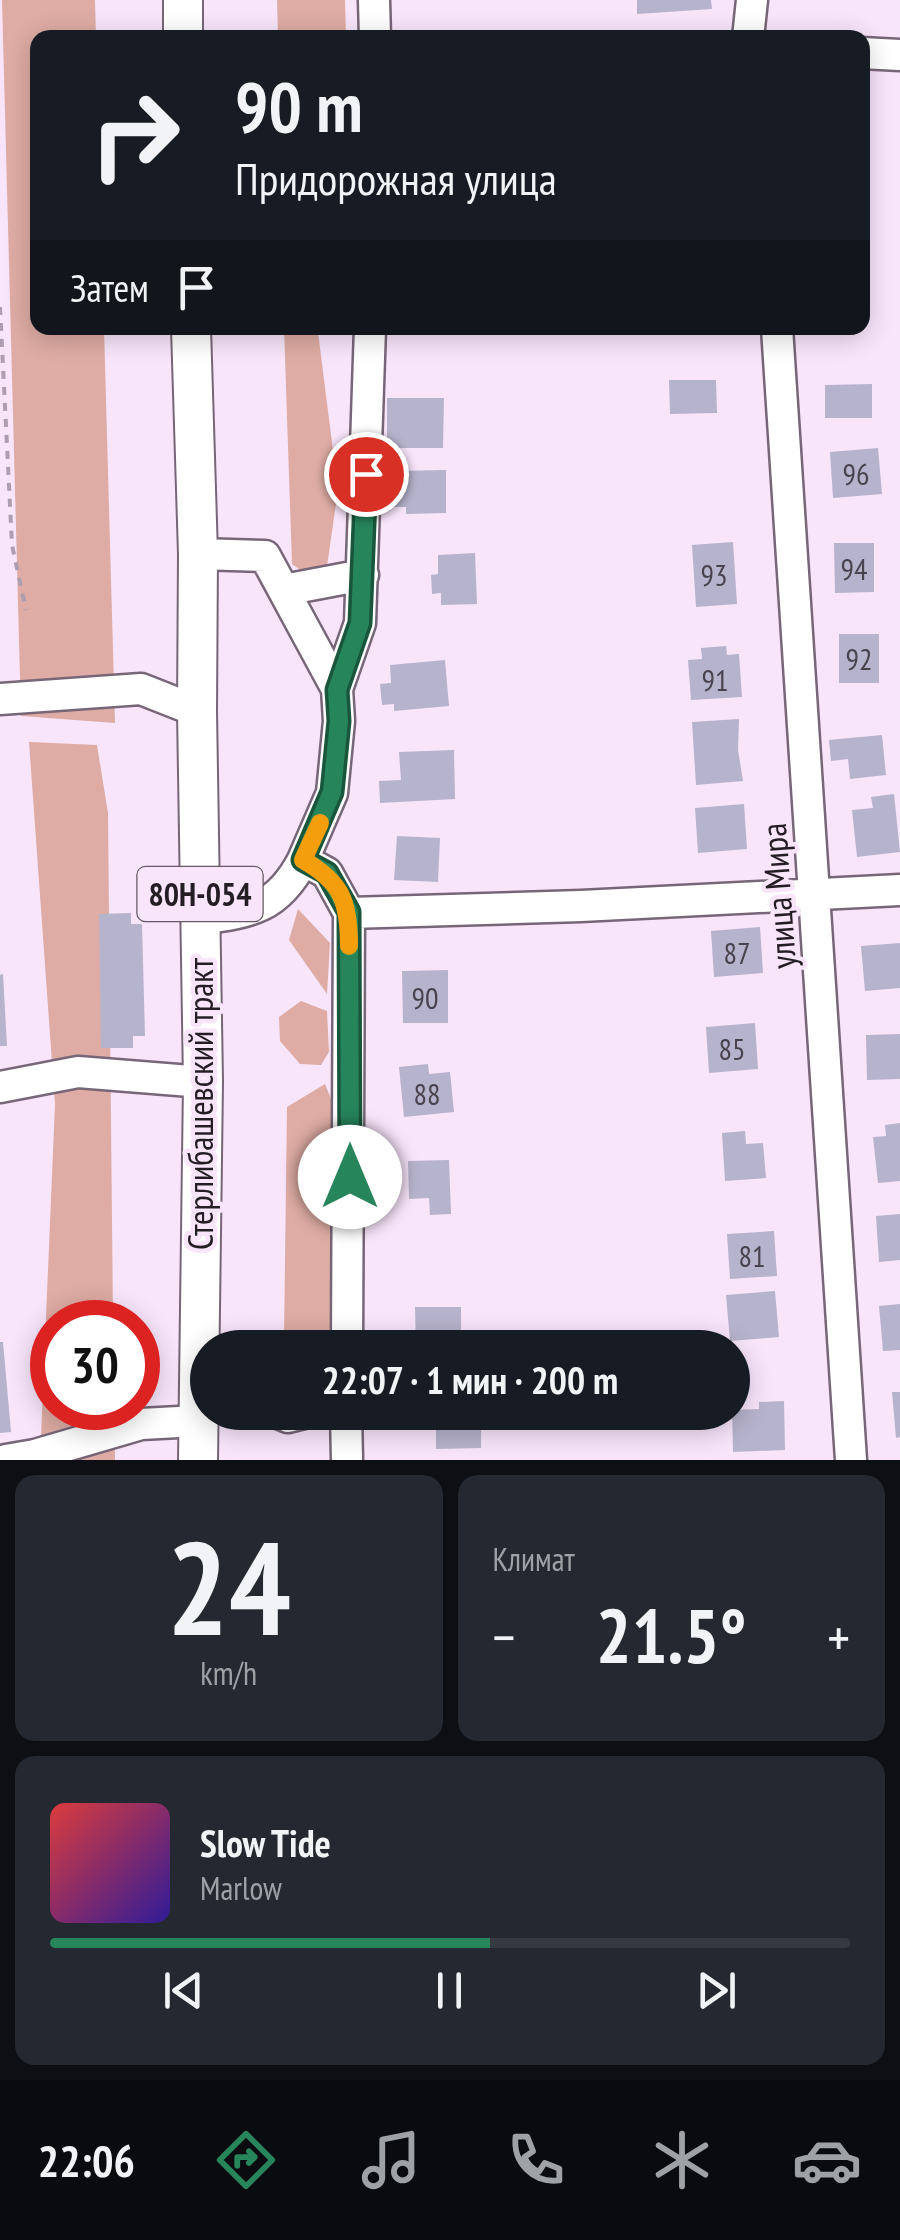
<!DOCTYPE html>
<html lang="ru">
<head>
<meta charset="utf-8">
<style>
  body { margin:0; font-family:"PT Sans Narrow",sans-serif; background:#242831; color:#f1f3f6; height:100vh; display:flex; flex-direction:column; font-size:38px; white-space:nowrap }
  * { box-sizing:border-box; margin:0 }
  p { font-size:32px; color:#9ea1a6 }
  .icon { flex:none; width:55px; height:55px; fill:none; stroke:currentColor; stroke-width:2; stroke-linecap:round; stroke-linejoin:round }
  .map { position:relative; height:1460px; overflow:hidden }
  .drawer { display:flex; flex-direction:column; gap:15px; padding:15px; background:#0d0f14; flex:1 }
  .drawer>* { flex:none }
  .guide { position:absolute; left:30px; top:30px; width:840px; height:305px; border-radius:20px; box-shadow:0 5px 25px #0003; background:#171b24; color:#f1f3f6; overflow:hidden }
  .speed { position:absolute; left:30px; top:1300px; display:flex; gap:20px; font-size:50px; font-weight:700; text-align:center }
  .speed>* { display:grid; place-content:center; width:130px; height:130px; border-radius:50%; background:#171b24; box-shadow:0 5px 25px #0003; line-height:1 }
  .speed .limit { border:15px solid #d22; background:#fff; color:#111 }
  .pin { position:absolute; display:grid; place-items:center; width:85px; height:85px; color:#fff; margin:-42px; border:5px solid #fff; border-radius:50%; box-shadow:0 2px 10px #0007 }
  .me { position:absolute; width:110px; margin:-55px; rotate:0deg; stroke-linejoin:round; filter:drop-shadow(0 0 8px #0008) }
  .turn { display:flex; align-items:center; gap:35px; height:210px; padding:0 40px; font-size:45px }
  .turn .icon { width:130px; height:130px; stroke-width:2.5 }
  .turn b { display:block; font-size:70px; line-height:85px }
  .then { display:flex; align-items:center; height:95px; padding:0 40px; background:#0003; gap:20px; font-size:38px }
  .big { font-size:75px; font-weight:600; line-height:1.1 }
  .drawer .widget { flex:1; display:flex; flex-direction:column; justify-content:center; gap:15px; min-width:0; padding:0 35px; border-radius:20px; background:#242831 }
  .drawer .dial { align-items:center; gap:0 }
  .dial b { font-size:130px; line-height:1 }
  .song { display:flex; align-items:center; gap:30px }
  .cover { width:120px; height:120px; border-radius:15px; background:linear-gradient(135deg,hsl(0 70% 55%),hsl(250 70% 35%)) }
  .played { height:10px; border-radius:5px; background:linear-gradient(90deg,#27855c 55%,#363941 55%) }
  .keys { display:flex; justify-content:space-around; direction:ltr }
  .heat { display:flex; justify-content:space-between; align-items:center; font-size:55px; direction:ltr }
  .drawer .tiles { flex:1; display:grid; gap:15px; grid-template-columns:1fr 1fr }
  .widget:last-child { grid-column:span 2 }
  .trip { position:absolute; left:190px; top:1330px; width:560px; height:100px; border-radius:50px; background:#171b24; box-shadow:0 5px 25px #0003; font-weight:600; line-height:100px; text-align:center }
  .tab-bar { display:flex; height:160px; justify-content:space-around; align-items:center; background:#090b0e; color:#9ea1a6 }
  .tab-bar .icon { width:70px; height:70px }
  .tab-bar .on { color:#27855c }
  .tab-bar b { font-size:45px; color:#f1f3f6 }
  .map>svg:first-child { display:block }
  .green { fill:#deaca4 }
  .building { fill:#b6b3cc }
  .lines { fill:none; stroke-linecap:round; stroke-linejoin:round }
  .minor-casing { stroke:#776678; stroke-width:35 }
  .major-casing { stroke:#776678; stroke-width:42 }
  .path { stroke:#ac9eae; stroke-width:4; stroke-dasharray:8 8; stroke-linecap:butt }
  .minor { stroke:#fff; stroke-width:30 }
  .major { stroke:#fff; stroke-width:38 }
  .route-casing { stroke:#19563c; stroke-width:25 }
  .route { stroke:#27855c; stroke-width:18 }
  .slow { stroke:#f59e0b; stroke-width:18 }
  .labels { text-anchor:middle; dominant-baseline:central; stroke-width:9; stroke-linejoin:round; paint-order:stroke }
  .number-label { font-size:30px; fill:#48424e }
  .shield { fill:#f8e5fa; stroke:#645964; stroke-width:2.5 }
  .shield-label { font-size:32px; font-weight:bold; fill:#241d24 }
  .street-label { font-size:35px; fill:#241d24; stroke:#f8e5fa }
</style>
</head>
<body>
<div class="map">
<svg width="900" height="1460" viewBox="0 0 900 1460">
  <rect width="100%" height="100%" fill="#f8e5fa"/>
  <!-- green -->
  <path class="green" d="M2 0H95L96 37 38 38V328H104L115 723 21 716Z
    M277 0H345L346 37H278Z
    M284 328H317L318 332 338 490 324 587 292 564Z
    M29 742 97 745 108 813 113 1322H52V1408H114L115 1460H40L55 1104Z
    M298 909 330 943 327 994 289 940Z
    M301 1001 327 1011 329 1052 321 1065 300 1064 280 1041 279 1017Z
    M325 1084 331 1099 334 1347H291L284 1339 287 1107Z"/>
  <!-- building -->
  <path class="building" d="M637 0H711L712 9 637 14Z
    M669 380H716L717 413 670 414Z
    M872 384V418H825V385Z
    M387 398H444L443 448H387Z
    M878 448 882 494 833 498 830 452Z
    M446 470V513L406 514V507H394L393 471Z
    M733 542 737 604 696 607 692 545Z
    M834 543H874V592L835 593Z
    M475 553 477 604 441 605V593L432 594 431 575 438 574V555Z
    M839 634H879V683H839Z
    M726 646 727 655 739 654 742 697 691 700 688 660 702 659 701 648Z
    M445 660 449 706 394 711V704L382 705 380 684 391 683 390 665Z
    M739 719 738 750 743 781 696 785 692 722Z
    M882 735 886 775 850 779 848 759 831 761 829 740Z
    M454 750 455 799 380 803 379 781 401 780 399 752Z
    M894 794 900 852 857 857 852 810 873 808 871 797Z
    M744 804 747 849 698 853 695 808Z
    M397 836 440 838 438 882 394 880Z
    M131 913V924H142L145 1036H133V1048H101L99 914Z
    M760 927 763 973 714 977 711 931Z
    M900 943V988L865 991 861 946Z
    M448 970V1023H403L402 971Z
    M3 974 7 1046H0V975Z
    M755 1023 758 1069 709 1073 706 1027Z
    M900 1034V1079L867 1080 866 1035Z
    M428 1064 429 1074 450 1072 454 1112 404 1117 399 1067Z
    M900 1123V1181L878 1183 873 1137 886 1136 885 1125Z
    M745 1131 746 1144 763 1143 766 1178 725 1181 722 1133Z
    M449 1160 451 1214 430 1215 429 1198 409 1199 408 1161Z
    M900 1214V1260L879 1262 876 1216Z
    M774 1231 777 1276 730 1279 727 1234Z
    M775 1291 779 1337 730 1341 726 1295Z
    M900 1304V1350L883 1351 879 1306Z
    M415 1307H461V1348H416Z
    M0 1342H3L11 1432 0 1433Z
    M892 1392H900V1437L896 1438Z
    M784 1401 785 1450 733 1452 732 1410 759 1409V1402Z
    M436 1412H481V1448L436 1449Z"/>
  <g class="lines">
    <defs>
      <path id="minor" d="M374 0 375 38
        M748 38 752 0
        M862 53 900 55
        M777 328 851 1460
        M198 554 265 556 337 689
        M284 590 363 575
        M0 699 141 689 197 711
        M349 913 581 906 900 890
        M200 919C252 912 278 908 303 860
        M0 1087 78 1072 203 1082
        M347 1348 349 913 327 873 303 860 332 793 339 721 337 689 360 623 370 328
        M276 1412 288 1417 308 1412
        M346 1412 347 1460
        M6 1460 35 1455 141 1424 198 1421"/>
      <path id="major" d="M183 38V0
        M191 328 198 554 197 711 203 1082 198 1460"/>
    </defs>
    <!-- minor casing -->
    <use href="#minor" class="minor-casing"/>
    <!-- major casing -->
    <use href="#major" class="major-casing"/>
    <!-- path -->
    <path class="path" d="M0 307 12 545 26 610"/>
    <!-- minor -->
    <use href="#minor" class="minor"/>
    <!-- major -->
    <use href="#major" class="major"/>
  </g>
  <g class="lines">
    <defs>
      <path id="route" d="M350 1177 349 912 327 873 303 860 332 792 339 721 337 690 360 623 366 474"/>
    </defs>
    <!-- route casing -->
    <use href="#route" class="route-casing"/>
    <!-- route -->
    <use href="#route" class="route"/>
    <!-- slow -->
    <path class="slow" d="M320 823 303 860C342 882 349 902 349 946"/>
  </g>
  <g class="labels">
    <!-- number labels -->
    <g class="number-label">
      <text x="856" y="473">96</text>
      <text x="854" y="568">94</text>
      <text x="714" y="574">93</text>
      <text x="859" y="658">92</text>
      <text x="715" y="679">91</text>
      <text x="737" y="952">87</text>
      <text x="425" y="997">90</text>
      <text x="732" y="1048">85</text>
      <text x="427" y="1093">88</text>
      <text x="752" y="1255">81</text>
    </g>
    <!-- shield labels -->
    <rect class="shield" x="137.5" y="867" width="125" height="54" rx="8"/>
    <g class="shield-label">
      <text x="200" y="894">80Н-054</text>
    </g>
    <!-- street labels -->
    <g class="street-label">
      <text transform="translate(778 896) rotate(-94)">улица Мира</text>
      <text transform="translate(200 1104) rotate(-90)">Стерлибашевский тракт</text>
    </g>
  </g>
</svg>
<div class="speed"><div class="limit">30</div></div>
<div class="pin" style="left:366px;top:474px;background:#d93025"><svg class="icon" aria-label="arrive" viewBox="0 0 24 24"><path d="M6 21V4h12l-3 4 3 4H6"/></svg></div>
<svg class="me" style="left:350px;top:1177px" viewBox="-20 -20 40 40"><circle r="19" fill="#fff"/><path d="M0-13L10 11 0 6-10 11z" fill="#27855c"/></svg>
<div class="trip">22:07 · 1 мин · 200 m</div>
<div class="guide">
<div class="turn"><svg class="icon" aria-label="right" viewBox="0 0 24 24"><path d="M7 20v-9h11M14 6l5 5-5 5"/></svg><div><b>90 m</b>Придорожная улица</div></div>
<div class="then">Затем<svg class="icon" aria-label="arrive" viewBox="0 0 24 24"><path d="M6 21V4h12l-3 4 3 4H6"/></svg></div>
</div>
</div>
<section class="drawer">
<div class="tiles">
<div class="widget dial"><b>24</b><p>km/h</p></div>
<div class="widget"><p>Климат</p>
<div class="heat"><a>−</a><b class="big">21.5°</b><a>+</a></div>
</div>
<div class="widget">
<div class="song"><i class="cover"></i><div><b>Slow Tide</b><p>Marlow</p></div></div>
<div class="played"></div>
<div class="keys"><svg class="icon" aria-label="previous" viewBox="0 0 24 24"><path d="M18 5L8 12l10 7zM5 5v14"/></svg><svg class="icon" aria-label="pause" viewBox="0 0 24 24"><path d="M8 5v14M16 5v14"/></svg><svg class="icon" aria-label="next" viewBox="0 0 24 24"><path d="M6 5l10 7-10 7zM19 5v14"/></svg></div>
</div>
</div>
</section>
<nav class="tab-bar">
<b>22:06</b>
<svg class="icon on" aria-label="directions" viewBox="0 0 24 24"><path d="M12 3l9 9-9 9-9-9zM9 14v-3h6M13 9l2 2-2 2"/></svg>
<svg class="icon" aria-label="music" viewBox="0 0 24 24"><path d="M9 18V5l10-2v13"/><circle cx="6" cy="18" r="3"/><circle cx="16" cy="16" r="3"/></svg>
<svg class="icon" aria-label="phone" viewBox="0 0 24 24"><path d="M5 4h4l2 5-3 2q2 4 5 5l2-3 5 2v4C11 20 4 13 5 4z"/></svg>
<svg class="icon" aria-label="climate" viewBox="0 0 24 24"><path d="M12 3v18M4 7l16 10M4 17L20 7"/></svg>
<svg class="icon" aria-label="car" viewBox="0 0 24 24"><path d="M5 17H2v-5l4-1 3-4h7l3 4 3 1v5h-3M9 17h6M6 11h13"/><circle cx="7" cy="17" r="2"/><circle cx="17" cy="17" r="2"/></svg>
</nav>
</body>
</html>
